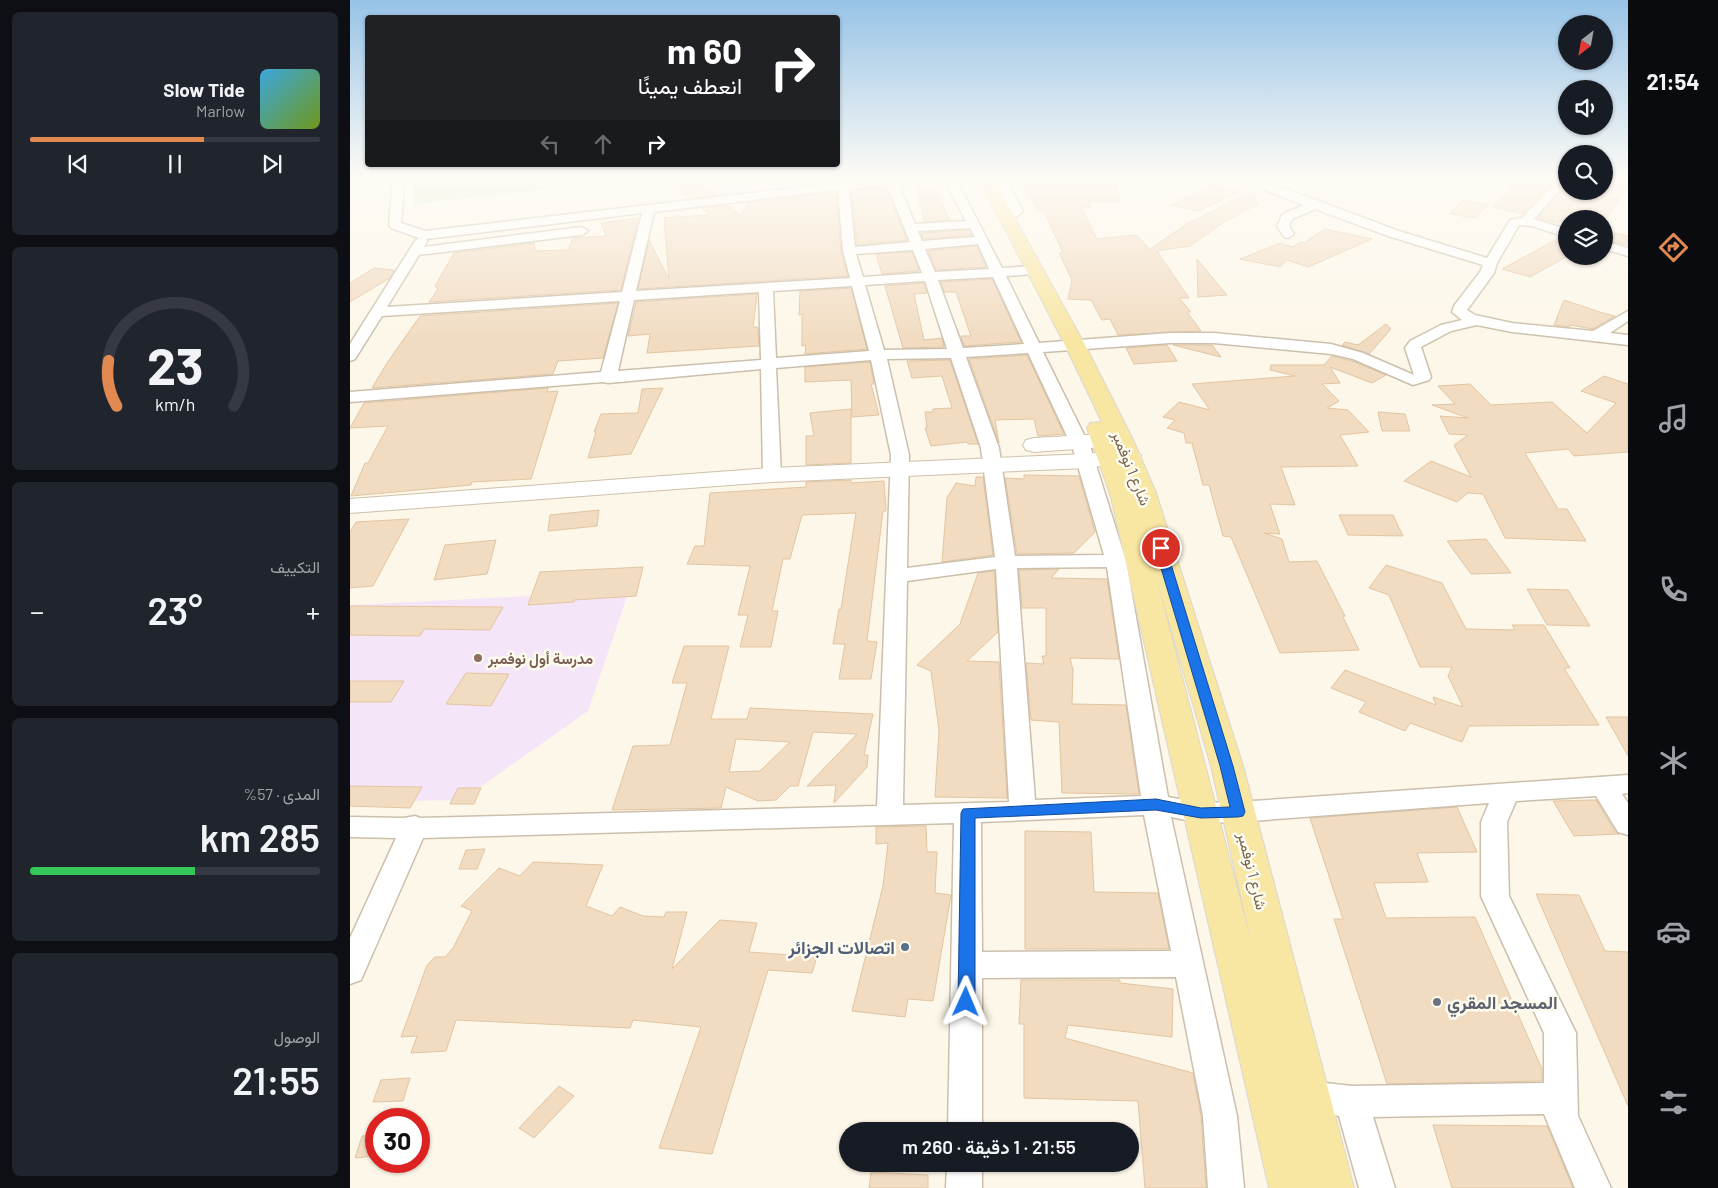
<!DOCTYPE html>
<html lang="ar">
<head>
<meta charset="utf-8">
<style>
  body { margin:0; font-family:Barlow,Vazirmatn,sans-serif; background:#20242c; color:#f1f3f6; direction:rtl; height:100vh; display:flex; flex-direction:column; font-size:19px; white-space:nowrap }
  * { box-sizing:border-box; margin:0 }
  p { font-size:16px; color:#9ea1a6 }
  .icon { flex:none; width:28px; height:28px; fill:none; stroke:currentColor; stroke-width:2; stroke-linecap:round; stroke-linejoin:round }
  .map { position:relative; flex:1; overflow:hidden; direction:ltr }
  .sheet { display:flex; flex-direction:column; gap:12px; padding:12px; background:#0d0f14; width:350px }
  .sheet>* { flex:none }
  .hud { position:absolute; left:15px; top:15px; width:475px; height:152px; border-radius:5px; box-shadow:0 1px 4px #0004; direction:rtl; background:#202124; color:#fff; overflow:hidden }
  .needle { width:32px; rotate:211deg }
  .buttons { position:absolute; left:1208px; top:15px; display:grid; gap:10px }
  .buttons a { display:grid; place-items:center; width:55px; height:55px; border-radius:50%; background:#171b24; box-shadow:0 1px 4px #0004; font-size:25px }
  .speed { position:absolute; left:15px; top:1108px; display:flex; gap:10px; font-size:25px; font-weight:700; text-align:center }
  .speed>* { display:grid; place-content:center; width:65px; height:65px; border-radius:50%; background:#171b24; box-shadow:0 1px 4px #0004; line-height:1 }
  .speed .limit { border:8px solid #d22; background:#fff; color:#111 }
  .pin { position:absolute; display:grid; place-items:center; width:42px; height:42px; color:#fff; margin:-21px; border:2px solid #fff; border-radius:50%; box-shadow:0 1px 5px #0007 }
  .me { position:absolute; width:55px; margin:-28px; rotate:1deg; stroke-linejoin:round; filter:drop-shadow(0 0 4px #0008) }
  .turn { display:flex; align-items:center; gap:18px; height:105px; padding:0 15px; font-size:22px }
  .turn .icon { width:65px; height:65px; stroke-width:2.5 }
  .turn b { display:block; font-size:35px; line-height:42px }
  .lanes { display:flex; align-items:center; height:48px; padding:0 15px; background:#0003; justify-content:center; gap:25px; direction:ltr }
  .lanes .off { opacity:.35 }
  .big { font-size:38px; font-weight:600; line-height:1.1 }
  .sheet .tile { flex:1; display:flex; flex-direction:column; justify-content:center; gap:8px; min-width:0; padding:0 18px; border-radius:8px; background:#20242c }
  .sheet .dial { align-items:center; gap:0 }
  .dial svg { height:130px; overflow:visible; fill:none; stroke:#363941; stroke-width:7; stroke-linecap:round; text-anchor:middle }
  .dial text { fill:#f1f3f6; stroke:none }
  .song { display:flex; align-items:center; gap:15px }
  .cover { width:60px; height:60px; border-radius:8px; background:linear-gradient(135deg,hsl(200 70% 55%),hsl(80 70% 35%)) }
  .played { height:5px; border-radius:2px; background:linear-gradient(90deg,#e28952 60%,#363941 60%) }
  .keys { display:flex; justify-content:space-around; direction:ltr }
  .heat { display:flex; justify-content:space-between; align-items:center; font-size:28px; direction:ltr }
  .charge { height:8px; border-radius:4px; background:linear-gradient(90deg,#34c759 57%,#363941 0) }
  .trip { position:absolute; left:489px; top:1122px; width:300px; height:50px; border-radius:25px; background:#171b24; box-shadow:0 1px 4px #0004; font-weight:600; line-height:50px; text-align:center; direction:rtl }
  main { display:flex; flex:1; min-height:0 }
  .dock { display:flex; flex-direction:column; width:90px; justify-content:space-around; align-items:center; background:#090b0e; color:#9ea1a6 }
  .dock .icon { width:35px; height:35px }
  .dock .on { color:#e28952 }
  .dock b { font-size:22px; color:#f1f3f6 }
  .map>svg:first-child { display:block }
  .education { fill:#f4e5f8 }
  .green { fill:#cfeac7 }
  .building { fill:#f1dbc1; stroke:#e3c5a1; fill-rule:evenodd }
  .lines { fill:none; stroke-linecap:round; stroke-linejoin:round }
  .street-casing { stroke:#ccbfab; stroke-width:3 }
  .secondary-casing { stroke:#cfc0aa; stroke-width:2 }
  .primary-casing { stroke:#dbd6d1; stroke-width:2 }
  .street { fill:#fff; fill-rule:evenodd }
  .secondary { fill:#fff; fill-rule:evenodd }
  .primary { fill:#f8e6a3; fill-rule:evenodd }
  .route { fill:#1a73e8; stroke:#114b97 }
  .education-dot { fill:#8d6e63; stroke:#fefbef; stroke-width:2 }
  .service-dot { fill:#5c6f8a; stroke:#fefbef; stroke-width:2 }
  .worship-dot { fill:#6b7280; stroke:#fefbef; stroke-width:2 }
  .labels { text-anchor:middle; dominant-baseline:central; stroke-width:5; stroke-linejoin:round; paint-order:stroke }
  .street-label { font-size:15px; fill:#76624d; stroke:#fefbef }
  .education-label { font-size:15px; font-weight:bold; fill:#785e54; stroke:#fefbef; text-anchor:start }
  .near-service-label { font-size:18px; font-weight:bold; fill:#4e5e75; stroke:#fefbef; text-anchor:end }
  .near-worship-label { font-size:18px; font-weight:bold; fill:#5b616d; stroke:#fefbef; text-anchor:start }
</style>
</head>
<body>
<main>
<nav class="dock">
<b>21:54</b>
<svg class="icon on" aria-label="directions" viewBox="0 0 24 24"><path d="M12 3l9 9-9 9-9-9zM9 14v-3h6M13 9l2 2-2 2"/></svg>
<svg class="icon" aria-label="music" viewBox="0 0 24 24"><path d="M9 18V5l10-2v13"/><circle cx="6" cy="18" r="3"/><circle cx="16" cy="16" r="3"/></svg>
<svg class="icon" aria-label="phone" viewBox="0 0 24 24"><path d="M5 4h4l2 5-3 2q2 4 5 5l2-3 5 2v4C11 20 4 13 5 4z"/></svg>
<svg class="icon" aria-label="climate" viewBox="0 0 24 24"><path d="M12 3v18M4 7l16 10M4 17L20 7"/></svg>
<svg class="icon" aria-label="car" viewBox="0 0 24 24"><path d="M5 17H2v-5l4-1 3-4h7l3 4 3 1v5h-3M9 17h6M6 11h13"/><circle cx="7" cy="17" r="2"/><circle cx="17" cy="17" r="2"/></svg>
<svg class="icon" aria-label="filters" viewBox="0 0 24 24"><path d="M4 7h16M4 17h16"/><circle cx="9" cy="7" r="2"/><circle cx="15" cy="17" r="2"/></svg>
</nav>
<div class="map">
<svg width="1278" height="1188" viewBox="0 0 1278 1188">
  <rect width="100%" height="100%" fill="#fcf7e8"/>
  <!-- education -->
  <path class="education" d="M355 177H544L365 198Z
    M279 591 238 711 112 800 0 802V605Z"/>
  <!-- green -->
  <path class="green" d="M64 177H237V185L64 204Z"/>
  <!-- building -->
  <path class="building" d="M763 177 770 201H739L740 207H731L747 239 786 235 800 249 838 223 902 191 908 204 874 222 840 246 807 251 839 298H829L841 312H837L851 331 768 335 760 319 752 320 741 300 718 299 722 280 709 253H713L694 211H688L670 178Z
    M1175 177 1204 183 1193 191 1173 214 1143 207 1163 186Z
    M1254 177H1278V187L1254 222V211L1235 217 1216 211V219L1207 223 1188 218 1211 191 1254 192Z
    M348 181 366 195 340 198 324 184Z
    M863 185 890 191 849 211 820 205Z
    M536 187 557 240 507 245 501 191Z
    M587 188 591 202H592L597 216 601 220 574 222 567 189Z
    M486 193 491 251 498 276 288 289 299 240 319 279 314 218 359 215 352 208 377 205 390 215 398 203Z
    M1113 200 1138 205 1125 218 1099 214Z
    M288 218 271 290 79 302 88 289 85 286 104 253 184 243 185 251 218 250 223 238 256 236 251 223Z
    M975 229 1022 239 958 267 937 260 930 267 890 259 930 243 942 247 951 242 954 243Z
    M619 230 622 235 573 239 571 233Z
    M1254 231 1278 236V245L1254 239Z
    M1211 237 1216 239V257L1180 277 1152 269Z
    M627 246 636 267 586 270 578 251Z
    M562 252 569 271 532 274 526 254Z
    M847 259 877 295 848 297Z
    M24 268 44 270 40 278 0 302V283Z
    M642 279 671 342 614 346 611 336H621L606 292H594L591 282Z
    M574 283 577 293 564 294 574 340 592 338 594 347 553 348 535 286Z
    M501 288 517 349 455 354 456 345 452 346V314L449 315 450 291Z
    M407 294 403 327H408L409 346 297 353 300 334 278 336 286 302Z
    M1214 300 1253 313 1265 316 1243 329 1220 325 1219 327 1204 325Z
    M268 303 253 358 208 361 203 374 22 388 37 363 70 316Z
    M1036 324 1041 329 1019 354 992 345 995 342 1008 345Z
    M817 345 827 361 784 364 776 348Z
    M823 345H862L871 357Z
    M677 355 714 434 688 436 684 419 645 420 649 443 619 359Z
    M982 356 1002 361 1036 375 1022 383 980 367 990 383 972 384 989 401 977 408 998 410 1019 432 990 435 1008 466 931 467 945 505 920 504 930 534 914 533 932 539 939 562 967 561 995 616 993 617 1009 650 930 653 881 537 873 536 859 485H853L842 443H836L834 433 817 428 825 420 813 417 829 402 860 410 842 384 945 376 920 370 921 365H974Z
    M600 360 628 444H618L617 442 581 446 575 428H577L575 412H583V409L602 408 592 376 562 378 557 361Z
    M520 362 524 384H521L529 415 502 417 501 380 455 382V367Z
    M1254 376 1278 384V452L1224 456 1218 449 1175 453 1208 509H1217L1236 541 1155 538 1133 494 1118 493 1107 502 1054 481 1081 461 1121 477 1104 445 1118 435 1099 434 1090 416 1118 418 1082 405 1105 404 1088 386 1120 384 1141 405 1202 402 1237 433 1266 403 1231 391Z
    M198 388 197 392 208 391 181 479 122 482 121 485 1 496 15 463H18L38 426 0 428 14 403Z
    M313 388 281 454 238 458 246 432H244L251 414 288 413 292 389Z
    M501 409V463L456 465V436H464L460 413Z
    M1028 412 1055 414 1060 431H1032Z
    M674 475 729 476 745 532 724 553 667 554 655 478 674 479Z
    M626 477H633L643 555 592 562 597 498 606 483 625 486Z
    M501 480V483L534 481 536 511H533L517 641 527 642 521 679H489L495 644H483L489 609H491L506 513 452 515 440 559H433L422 611H428L421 647H390L398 615H388L400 566 337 564 345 546H354L360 493 456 487V482Z
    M249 510 247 526 198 531 200 515Z
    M989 515H1043L1053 536 998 535Z
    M59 519 23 586 0 588V532L6 522Z
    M1136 539 1161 573 1121 574 1097 541Z
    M146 540 137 574 84 580 95 545Z
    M1036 565 1092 583 1116 629 1165 630 1162 625H1194L1220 668H1214L1249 725 1119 726 1112 742 1060 723 1055 731 1009 712 1016 702 981 688 995 670 1086 705 1083 697 1113 707 1098 676 1102 667H1070L1039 595 1019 588Z
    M293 567 286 596 224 600V602L178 605 190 572Z
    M709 569 701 578 757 579 769 659 720 658 723 670 722 704 776 705 789 794 712 793 709 722 681 720 676 663 694 664 692 656H696V608H672L669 570Z
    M644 571 648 632 617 661 649 662 657 798 585 797 589 730 581 671 567 665 610 624 628 573Z
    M1177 589 1218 590 1240 626 1197 625Z
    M0 606 153 607 140 630 74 629 70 636 0 635Z
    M334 646H379L361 719H397L400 708 523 714 514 755H518L517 767 484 803 486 785 457 786 507 734 463 732 448 786H440L426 800 408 801 376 787 371 808 262 810 283 746 320 745 337 683H322ZM386 739 440 742 410 771 379 772Z
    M116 673 159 674 141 706 96 704Z
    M0 681H54L41 702H0Z
    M1256 717H1278V756Z
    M0 786 72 787 60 808 0 806Z
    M108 788H131L124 804H100Z
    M1246 800 1266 833 1269 834 1224 836 1203 801Z
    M1107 807 1127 852 1067 853 1078 882 1024 883 1036 918 1125 917 1192 1069V1081L1037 1084 984 919H993L960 818Z
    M576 826 577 852H587L585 893 601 895 583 1001 558 999 555 1017 502 1011 533 886 538 843 526 844V827Z
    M675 831 741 832 744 892 808 893 819 949H675Z
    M135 849 127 869H109L116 850Z
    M183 862 253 865 236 906 262 916 270 907 293 916 314 917 316 912H337L322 969 370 920 407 923 399 952 467 957 462 973 418 970 362 1154 309 1148 351 1027 283 1020 280 1028 106 1020 96 1051 61 1053 67 1036 51 1037 58 1018 77 965 85 957H95L103 948 122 911 111 906 149 868 170 876Z
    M1186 894 1229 895 1255 951 1278 952V1106Z
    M671 980H770V983L823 989 822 1037 718 1025 715 1038 843 1073 851 1116 856 1188H795L788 1101 674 1098V1024H669Z
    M60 1078 53 1101 23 1102 31 1080Z
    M209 1086 224 1096 184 1138 169 1128Z
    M1083 1125 1197 1126 1223 1188H1102Z
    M26 1135V1156L5 1158 12 1136Z
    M521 1172 578 1175V1188H519Z"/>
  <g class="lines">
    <defs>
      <path id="street" d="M43 177H55L51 223 75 231 540 177H579L573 180 548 183 565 224 616 221 593 177H605L652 268 684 266 691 270 684 274 656 276 689 343 820 333H864L981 344 1013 353 1064 375 1055 348 1060 341 1091 325 1112 320 1102 312 1104 306 1130 272 1133 265 1041 237 965 209 942 219 939 226 944 234 938 238 934 237 927 226 933 214 954 205 912 189 889 177H904L1049 231 1137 258 1160 220 1172 218 1199 189H1207L1209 191 1207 193 1184 219 1216 229V237L1182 226 1169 225 1147 263 1144 273 1117 310 1125 315 1162 323 1243 331 1278 311V321L1260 333 1278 335V345L1162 332 1127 325 1101 331 1071 347 1081 377 1079 380 1063 385 1003 359 981 354 864 343H820L693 352 741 449 776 561 818 797 851 803 888 802 1278 775V793L1272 794 1278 803V835L1268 832 1246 796 1166 801 1157 822 1159 896 1226 1033 1228 1116 1261 1188H1225L1194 1114 1023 1117 1045 1188H1009L989 1116 958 1111 946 1107 941 1096 946 1085 958 1081 1002 1086 1194 1083V1033L1131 896V822L1139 803 888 822 851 823 821 817 887 1116 894 1188H858L853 1116 826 977 632 978V1131H598L604 823 73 838 11 980 0 984V938L46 838 0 837V817L54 818 65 816 70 818 527 806 541 455 521 360 426 368 431 475 428 479 422 481 416 479 413 475 411 369 258 383 253 382 0 402V392L251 372 270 301 32 316 5 359 0 361V344L65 241 69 238 41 228 39 225ZM537 185 560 242 505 247 499 189ZM488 190 493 251 500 278 286 291 304 212ZM292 213 272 292 37 307 69 255 232 235 238 231 232 227 74 247 77 241 76 239ZM620 228 625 237 572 241 568 231ZM628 244 639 269 585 272 575 249ZM563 250 572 273 513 277 506 254ZM643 277 674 344 613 348 588 280ZM575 281 597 349 534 350 515 285ZM502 286 519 351 426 358 423 291ZM409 292 411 360 268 371 284 300ZM678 353 723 449 754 555 665 556 649 448 616 357ZM601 358 631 448 645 557 557 568 559 455 537 359ZM757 567 791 796 685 800 667 568ZM646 569 659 802 553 805 557 581ZM794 815 821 951 632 952 631 822Z
        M643 177H655L673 211C668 217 658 221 651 220L649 217 660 210Z
        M1254 241 1278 248V256L1254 249Z
        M597 1164H632V1188H596Z"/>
      <path id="secondary" d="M772 433 780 435 783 440 780 445 684 452 676 450 673 445 676 440 684 438Z
        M779 449 787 451 791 456 787 461 736 468 422 482 0 513V499L422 468 736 454Z"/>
      <path id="primary" d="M628 177H642L735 345 783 440 806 493 893 766 1004 1188H919L761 497 737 428 740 423 752 422 715 345ZM806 577 861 766 902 945Z"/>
    </defs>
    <!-- street casing -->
    <use href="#street" class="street-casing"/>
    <!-- secondary casing -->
    <use href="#secondary" class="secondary-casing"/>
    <!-- primary casing -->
    <use href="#primary" class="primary-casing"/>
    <!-- street -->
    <use href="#street" class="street"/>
    <!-- secondary -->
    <use href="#secondary" class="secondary"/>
    <!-- primary -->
    <use href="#primary" class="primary"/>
  </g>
  <!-- sky -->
  <linearGradient id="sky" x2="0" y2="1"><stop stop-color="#97c3e7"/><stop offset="0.52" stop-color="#fefbf5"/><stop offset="1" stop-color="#fefbf5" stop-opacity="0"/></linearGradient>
  <rect width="1278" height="343" fill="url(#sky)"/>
  <!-- route -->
  <path class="route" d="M811 544 816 548 883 766 895 812 893 816 888 817 851 818 806 810 625 818V1002L622 1007 616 1009 610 1007 608 1002 611 813 613 809 806 799 851 808 880 807 870 766 805 548Z"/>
  <!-- markers -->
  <circle class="education-dot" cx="128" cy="658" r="5"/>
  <circle class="service-dot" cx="555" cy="947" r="5"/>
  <circle class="worship-dot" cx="1087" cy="1002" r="5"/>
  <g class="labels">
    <!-- street labels -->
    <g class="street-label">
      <text transform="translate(782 468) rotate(68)">شارع 1 نوفمبر</text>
      <text transform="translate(903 871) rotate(76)">شارع 1 نوفمبر</text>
    </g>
    <!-- education labels -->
    <g class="education-label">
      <text x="138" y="658">مدرسة أول نوفمبر</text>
    </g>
    <!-- near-service labels -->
    <g class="near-service-label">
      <text x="545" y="947">اتصالات الجزائر</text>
    </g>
    <!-- near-worship labels -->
    <g class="near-worship-label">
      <text x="1097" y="1002">المسجد المقري</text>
    </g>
  </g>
</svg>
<div class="buttons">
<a><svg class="needle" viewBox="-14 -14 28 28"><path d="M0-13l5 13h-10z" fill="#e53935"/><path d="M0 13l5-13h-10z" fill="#9ea1a6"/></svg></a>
<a><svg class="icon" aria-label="sound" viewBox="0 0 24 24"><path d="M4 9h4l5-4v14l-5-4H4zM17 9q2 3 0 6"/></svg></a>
<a><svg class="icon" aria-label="search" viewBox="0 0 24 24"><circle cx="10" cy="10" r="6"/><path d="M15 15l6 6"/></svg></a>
<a><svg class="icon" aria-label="layers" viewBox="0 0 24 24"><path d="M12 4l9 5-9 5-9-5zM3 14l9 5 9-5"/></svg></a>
</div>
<div class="speed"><div class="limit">30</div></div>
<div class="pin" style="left:811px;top:548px;background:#d93025"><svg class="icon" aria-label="arrive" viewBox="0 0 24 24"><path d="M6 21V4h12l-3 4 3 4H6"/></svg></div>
<svg class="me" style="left:616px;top:1002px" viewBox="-20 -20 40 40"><path d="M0-17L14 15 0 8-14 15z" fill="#1a73e8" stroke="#fff" stroke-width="4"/></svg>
<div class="trip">21:55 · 1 دقيقة · 260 m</div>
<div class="hud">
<div class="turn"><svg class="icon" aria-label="right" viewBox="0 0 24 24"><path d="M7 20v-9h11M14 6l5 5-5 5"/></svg><div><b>60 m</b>انعطف يمينًا</div></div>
<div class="lanes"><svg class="icon off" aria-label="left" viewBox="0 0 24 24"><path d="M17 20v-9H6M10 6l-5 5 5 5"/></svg><svg class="icon off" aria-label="ahead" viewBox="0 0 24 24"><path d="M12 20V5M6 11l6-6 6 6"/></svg><svg class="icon" aria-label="right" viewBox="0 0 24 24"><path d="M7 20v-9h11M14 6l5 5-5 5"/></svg></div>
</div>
</div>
<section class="sheet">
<div class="tile">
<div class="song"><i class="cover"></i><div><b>Slow Tide</b><p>Marlow</p></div></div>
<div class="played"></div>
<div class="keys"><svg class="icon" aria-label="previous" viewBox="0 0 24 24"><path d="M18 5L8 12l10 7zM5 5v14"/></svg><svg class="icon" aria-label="pause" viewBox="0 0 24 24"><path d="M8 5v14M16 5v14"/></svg><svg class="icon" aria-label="next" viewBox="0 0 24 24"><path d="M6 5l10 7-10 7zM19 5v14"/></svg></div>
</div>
<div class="tile dial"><svg viewBox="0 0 100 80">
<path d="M14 69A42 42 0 1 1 86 69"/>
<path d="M14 69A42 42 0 0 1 9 41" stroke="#e28952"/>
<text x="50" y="56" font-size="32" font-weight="700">23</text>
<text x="50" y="72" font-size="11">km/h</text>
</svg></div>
<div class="tile"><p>التكييف</p>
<div class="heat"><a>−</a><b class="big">23°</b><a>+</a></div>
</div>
<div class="tile"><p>المدى · 57%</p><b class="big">285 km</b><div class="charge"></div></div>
<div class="tile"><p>الوصول</p><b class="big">21:55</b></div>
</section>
</main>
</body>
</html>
